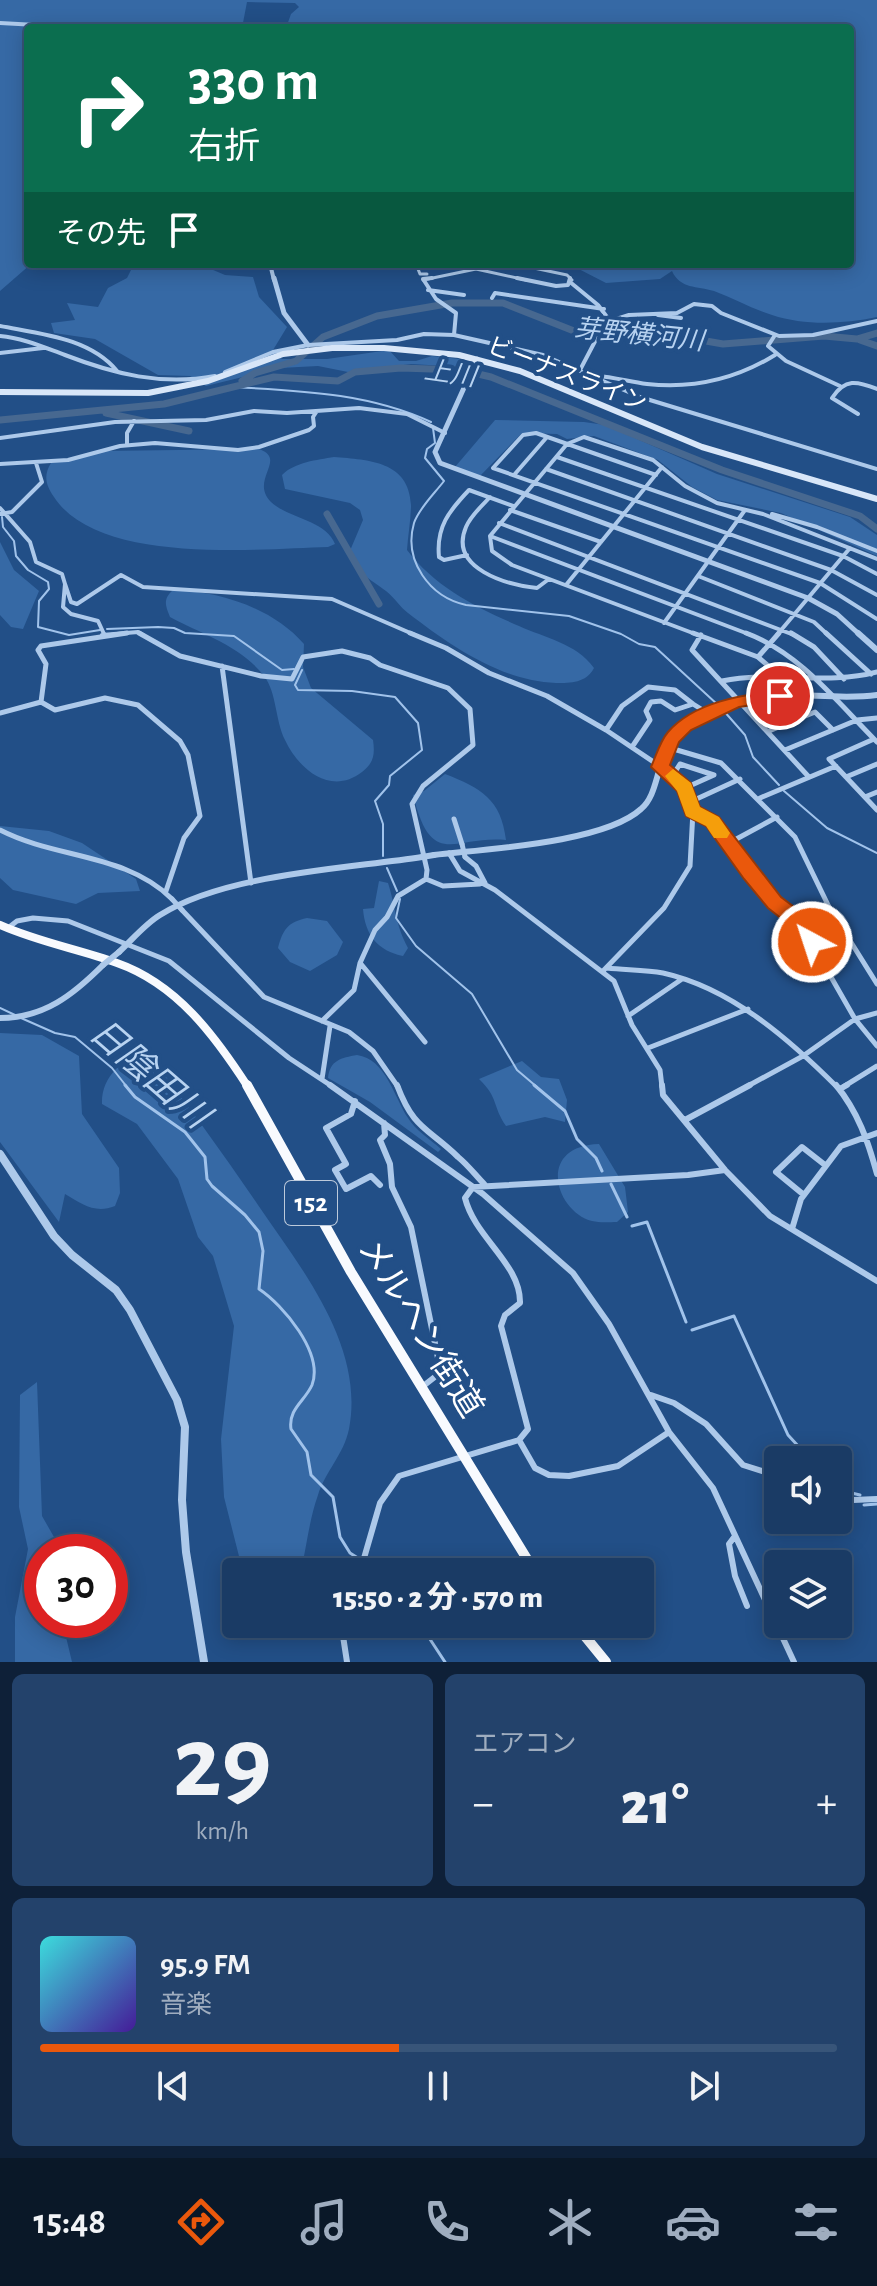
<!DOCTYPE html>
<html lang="ja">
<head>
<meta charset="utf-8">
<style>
  body { margin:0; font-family:"Alegreya Sans","Noto Sans JP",sans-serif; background:#23426b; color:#f1f3f6; height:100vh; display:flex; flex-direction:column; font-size:30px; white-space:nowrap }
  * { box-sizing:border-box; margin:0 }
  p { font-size:26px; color:#9fadbf }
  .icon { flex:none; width:44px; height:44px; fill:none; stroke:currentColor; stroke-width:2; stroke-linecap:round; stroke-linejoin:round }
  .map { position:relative; height:1662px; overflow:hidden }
  .side { display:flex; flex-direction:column; gap:12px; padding:12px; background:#0e2038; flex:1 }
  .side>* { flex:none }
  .hud { position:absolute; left:24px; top:24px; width:830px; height:244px; border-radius:8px; box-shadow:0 4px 20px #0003,0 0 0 2px #385579; background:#0b6e4f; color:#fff; overflow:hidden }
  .tools { position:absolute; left:764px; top:1446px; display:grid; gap:16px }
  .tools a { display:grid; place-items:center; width:88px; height:88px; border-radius:8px; background:#1a3b65; box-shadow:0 4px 20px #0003,0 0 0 2px #385579; font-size:40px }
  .speed { position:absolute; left:24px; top:1534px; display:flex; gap:16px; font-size:40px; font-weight:700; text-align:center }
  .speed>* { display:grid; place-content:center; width:104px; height:104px; border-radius:50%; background:#1a3b65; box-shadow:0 4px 20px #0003,0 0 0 2px #385579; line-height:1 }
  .speed .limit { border:12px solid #d22; background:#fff; color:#111 }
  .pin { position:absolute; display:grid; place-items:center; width:68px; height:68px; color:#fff; margin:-34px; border:4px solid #fff; border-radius:50%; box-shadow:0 2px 8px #0007 }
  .me { position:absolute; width:88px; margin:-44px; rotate:320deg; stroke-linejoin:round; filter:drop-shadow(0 0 6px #0008) }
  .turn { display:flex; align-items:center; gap:28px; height:168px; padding:0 32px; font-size:36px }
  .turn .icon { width:104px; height:104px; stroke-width:2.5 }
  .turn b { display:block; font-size:56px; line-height:68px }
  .then { display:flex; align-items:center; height:76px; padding:0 32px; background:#0003; gap:16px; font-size:30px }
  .big { font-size:60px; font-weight:800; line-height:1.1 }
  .side .tile { flex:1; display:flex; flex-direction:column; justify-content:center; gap:12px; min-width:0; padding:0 28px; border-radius:12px; background:#23426b }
  .side .dial { align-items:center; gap:0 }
  .dial b { font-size:104px; line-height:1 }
  .song { display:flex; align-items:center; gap:24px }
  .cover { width:96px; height:96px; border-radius:12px; background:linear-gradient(135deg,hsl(180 70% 55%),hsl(260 70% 35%)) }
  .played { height:8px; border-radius:4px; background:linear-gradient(90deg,#ea580c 45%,#385579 45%) }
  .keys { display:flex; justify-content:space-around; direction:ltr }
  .heat { display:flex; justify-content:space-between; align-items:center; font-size:44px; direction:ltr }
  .side .tiles { flex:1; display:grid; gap:12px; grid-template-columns:1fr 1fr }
  .tile:last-child { grid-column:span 2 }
  .trip { position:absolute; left:222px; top:1558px; width:432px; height:80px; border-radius:8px; background:#1a3b65; box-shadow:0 4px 20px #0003,0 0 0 2px #385579; font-weight:800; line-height:80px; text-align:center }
  .dock { display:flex; height:128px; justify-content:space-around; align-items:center; background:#0a1828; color:#9fadbf }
  .dock .icon { width:56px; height:56px }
  .dock .active { color:#ea580c }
  .dock b { font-size:36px; color:#f1f3f6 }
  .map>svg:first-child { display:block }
  .green { fill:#3669a5 }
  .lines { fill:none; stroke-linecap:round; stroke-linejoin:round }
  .stream-far1 { stroke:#a1c3eb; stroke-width:2 }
  .stream { stroke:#a1c3eb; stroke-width:3 }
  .river { stroke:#476890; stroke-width:7 }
  .minor-far3 { stroke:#adc9ea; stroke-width:3 }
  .minor-far2 { stroke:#adc9ea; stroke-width:4 }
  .minor-far1 { stroke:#adc9ea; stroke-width:5 }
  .minor { stroke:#adc9ea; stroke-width:6 }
  .tertiary-far3 { stroke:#adc9ea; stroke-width:4 }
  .tertiary-far2 { stroke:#adc9ea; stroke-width:5 }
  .tertiary-far1 { stroke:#adc9ea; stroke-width:6 }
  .tertiary { stroke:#adc9ea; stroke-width:8 }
  .secondary { stroke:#d8e6f8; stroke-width:6 }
  .trunk-far1 { stroke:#f8fafe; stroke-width:8 }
  .trunk { stroke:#f8fafe; stroke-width:10 }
  .minor-bridge { stroke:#adc9ea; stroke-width:5 }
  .tertiary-bridge { stroke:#adc9ea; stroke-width:6 }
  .route { fill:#ea580c; stroke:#983908; stroke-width:2 }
  .slow { fill:#f59e0b }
  .labels { text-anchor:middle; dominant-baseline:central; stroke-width:8; stroke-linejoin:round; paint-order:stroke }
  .far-street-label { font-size:24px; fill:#fff; stroke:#224f87 }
  .far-water-label { font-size:26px; font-style:italic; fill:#b8d3f1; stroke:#224f87 }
  .shield { fill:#224f87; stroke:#bdcadb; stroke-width:2 }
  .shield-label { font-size:26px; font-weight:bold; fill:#fff }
  .near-street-label { font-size:34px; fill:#fff; stroke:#224f87 }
  .near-water-label { font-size:36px; font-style:italic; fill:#b8d3f1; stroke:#224f87 }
</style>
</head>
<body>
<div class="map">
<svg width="877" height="1662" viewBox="0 0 877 1662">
  <rect width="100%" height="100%" fill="#224f87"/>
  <!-- green -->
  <path class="green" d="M0 0H877V317C843 324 805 326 772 315 752 309 733 298 714 291 697 286 680 289 672 271L660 279 606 283 569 264H850V28H286L291 14 299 7 295 3 247 2 242 28H28V264H31L0 291Z
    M129 264H199L225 275 253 277 259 297 287 327 273 350 282 359H327L389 350 399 361H416L432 356 460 359 463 367 411 364 348 372 318 366 280 368 206 386 190 376 158 375 95 339 54 333 51 323 75 320 67 303 98 307 108 288 127 278 131 270Z
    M495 420 584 422 605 425 717 474 850 517 877 535V556L781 513 717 500 692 487 658 460 594 436 567 439 557 434 522 433 478 478 455 467Z
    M259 449C288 459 249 480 271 502 289 519 326 520 335 544L328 547C257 549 98 565 54 497 46 485 43 476 51 463L101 451Z
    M334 457C369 460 409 461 411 505 411 519 408 535 407 550 435 587 477 608 519 626 545 638 576 643 594 668 586 683 571 683 556 683 501 681 451 646 408 613 400 607 394 597 386 591 369 578 357 574 349 553L363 520 360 510 350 503 285 489 282 475C295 462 317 460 334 457Z
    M0 542 14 570 39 591 23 629 11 627 0 615Z
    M173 590C219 591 273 608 304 644L303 667 311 688 373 740C375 754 374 763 362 772 331 796 299 770 285 740 275 720 277 693 264 676 240 645 203 635 170 617 165 605 163 599 173 590Z
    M445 774C481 788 501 799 506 840 454 835 432 871 413 795L424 791Z
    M0 826 49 831 82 843 136 879 140 891 98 893 76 904 13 890 0 878Z
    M379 881 388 883C396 908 395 924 408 948L403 956C378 951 365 935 363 909L374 908Z
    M307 918 327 921 343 942 337 955 310 971 290 962 278 948C283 929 288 922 307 918Z
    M0 1033 42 1035 79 1056 82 1114 119 1168 120 1193 115 1206C95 1214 82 1204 65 1194L59 1222 0 1142Z
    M148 1053C186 1103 223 1153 258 1205 301 1268 365 1346 349 1429 344 1454 325 1472 318 1495 310 1517 307 1543 302 1566L297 1572H244L242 1568 224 1497 221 1439 234 1326 213 1256 198 1237 178 1179 137 1124 102 1104C101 1077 123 1057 148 1053Z
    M357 1055C386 1059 394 1097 408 1118 415 1130 430 1139 441 1149L438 1152 370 1102 328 1078C330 1060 341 1058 357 1055Z
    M522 1061 541 1077 559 1079 567 1100 565 1122 545 1117 506 1126C492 1106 499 1098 479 1079Z
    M599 1144 625 1187 628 1212 617 1222C610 1222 600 1223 592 1221 555 1211 536 1146 599 1144Z
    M37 1382 42 1516 62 1551 42 1552V1620H62L72 1662H15V1617L28 1549 19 1507 20 1395Z"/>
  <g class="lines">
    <!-- stream-far1 -->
    <path class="stream-far1" d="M233 387C302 391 368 393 431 422
      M433 428 435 443 427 449 425 458 444 481C435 493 419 508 414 523 403 561 430 597 466 605L569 616 621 634 639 644 655 647 718 705
      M2 517 3 527 14 541 16 556 28 570 48 582 49 589 39 601 38 627 69 635 100 630
      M107 629 158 627 174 628 185 633 234 636 282 670 294 669
      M302 670 295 685 298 690 352 691 395 697 418 723 422 750 390 776 389 785 375 801 383 824V856
      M723 710 745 735 753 757 779 785
      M784 791 827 828 877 853
      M387 868 397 891
      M400 899 396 918 416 946 472 994 517 1070 537 1087
      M0 1008 15 1015
      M21 1018 55 1033 75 1037 112 1068 127 1087"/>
    <!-- stream -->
    <path class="stream" d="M125 1085 135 1097 185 1132 205 1157 207 1179 212 1186 245 1215 259 1232 263 1251 259 1289C283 1305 324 1353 312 1385 305 1401 288 1409 291 1429L307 1452 311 1475 333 1497 340 1537 350 1553 380 1572
      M534 1085 565 1111 577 1139 596 1158 602 1171
      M611 1184 627 1217
      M632 1226 647 1222 686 1322
      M692 1330 734 1316 788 1435 811 1460
      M838 1486 843 1491 860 1495
      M864 1505 877 1504
      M420 1624 445 1662"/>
    <!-- river -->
    <path class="river" d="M860 340 877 346
      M242 381 255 373 296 361 323 337 377 316 452 303H503L574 331 672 335 723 344 824 336 857 339 877 333
      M106 413 189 431
      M0 420 164 404 274 377 338 381 355 372 401 368 461 370 491 377 722 470 860 516 877 529
      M327 514 379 604"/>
    <!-- minor-far3 -->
    <path class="minor-far3" d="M416 264 420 274H427
      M496 264 500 265
      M515 264 567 275 572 280
      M476 269 526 280
      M423 280 476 269 473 264"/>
    <!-- minor-far2 -->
    <path class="minor-far2" d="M432 278 423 279 436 299 456 313 454 335
      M517 278 556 286 568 285 570 278
      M570 282 598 305 610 321
      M428 290 464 295
      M492 298 495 293 604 309
      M658 315 681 318
      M0 326C41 334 90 338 117 371
      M775 335 768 346 786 361 840 386
      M0 336C23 338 43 347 65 355 114 374 162 386 215 376
      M0 353 43 348
      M580 370 601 330 610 321 629 315 677 313 694 304 712 306 721 313 779 336 813 335 877 321
      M225 372 273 352 308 345 397 340 424 334 454 335 543 355 640 397 877 469
      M597 376C614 377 630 382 647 384 693 389 736 379 775 355
      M858 414 832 398C845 378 857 381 877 389
      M0 438 115 422 206 420 254 411 287 413 359 408 407 414 445 433
      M127 445V433L134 421
      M557 457 843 556 877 574
      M0 464 68 460 120 446 155 443 238 450 259 447 309 430 314 426 313 417 317 411
      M546 469 831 570 877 595
      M514 475 547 437
      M656 475 536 433 523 435 493 468 820 583 877 619
      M490 497C482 506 471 515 466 527 448 569 508 585 537 588L549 579
      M0 508 30 542 36 562 62 574 65 584 63 607 71 614 98 621 104 634
      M510 510 601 542
      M0 514 12 512 42 482 36 463
      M772 514 817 527 877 551
      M499 523 794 635
      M490 536 751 635
      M467 555 444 560 439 557C436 527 449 511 469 490L513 506
      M698 576 814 622 828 635
      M65 584 71 602 77 604 121 575 143 587 332 599 415 635
      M566 585 662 467
      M664 623 745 510
      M102 635 138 632 143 635
      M698 635 512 565 492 551 490 536 567 444 584 437 653 460 685 486 717 503 763 514 877 559
      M777 635 850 548"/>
    <!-- minor-far1 -->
    <path class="minor-far1" d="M139 633 180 656 261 676 292 679 303 657 342 651 370 658 380 665 448 688 470 709 473 745 423 786 412 804 427 870 426 879
      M410 633 446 648 489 673 547 696 606 730 673 775 685 788 693 811 690 866 664 908 603 971
      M693 633 758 657 780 676
      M746 633C800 653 837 702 877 742
      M791 633 814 647 844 679
      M826 633 871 674
      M701 635 692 650 808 776
      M758 657 779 633
      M222 666 251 883
      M722 681C774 670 826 686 877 672
      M41 702 55 710 105 698 138 705 180 741 188 755 200 816 184 838 166 891
      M0 713 41 702 46 664 38 650 41 646 127 633
      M758 720 784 709 794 720
      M606 730 622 706 648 687 675 690 693 704
      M769 731 815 712 833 730
      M874 739 829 759 877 810
      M632 747 650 720 646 711 651 702 661 701 675 710 693 704 709 714
      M670 748 721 763 795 837 829 907 877 984
      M785 750 857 720 877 718
      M673 775 680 764 714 775 685 788
      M846 777 877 764
      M865 797 877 792
      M760 798 836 766
      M690 802 740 779
      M693 811 712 821 775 903 799 921 855 1019 877 1046
      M454 819 462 844
      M0 830C56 859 126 853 172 899
      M729 843 777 817
      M449 853 460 871 495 890 614 981 632 1025 660 1070 662 1087
      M465 857 476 866 485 883
      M426 879 443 886 480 884
      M182 910 264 997 349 1032 373 1051 398 1087
      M8 928 17 921 33 918 68 921 169 961 289 1058 333 1087
      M812 942 845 933
      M361 964 425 1042
      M607 968C625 970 645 970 663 973 731 988 789 1039 837 1087
      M628 1016 682 979
      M322 1021 354 990 360 963 375 930 387 917 398 896 426 879
      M648 1048 748 1009
      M322 1079 330 1026
      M746 1087 803 1056 855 1019 877 1013
      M843 1087 877 1066"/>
    <!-- minor -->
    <path class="minor" d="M330 1085 483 1194 573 1273 609 1324 669 1432 713 1488 794 1662
      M397 1085C414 1130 427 1127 458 1157 468 1165 476 1176 485 1185
      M662 1085 663 1095 725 1170 770 1216 877 1281
      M836 1085C858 1112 868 1141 877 1174
      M840 1089 847 1085
      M355 1101 351 1114 326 1128 346 1164 335 1170 346 1189 371 1176 380 1185
      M685 1120 750 1085
      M384 1123 385 1135 380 1140 390 1164 392 1187 411 1227 439 1363 436 1376 422 1387
      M804 1195 776 1172 802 1147 825 1165
      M792 1229 801 1199 841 1146 877 1133
      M651 1395 674 1403 706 1424 743 1465 778 1476
      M519 1440 535 1468 549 1475 569 1476 618 1466 669 1432
      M838 1495 853 1500 877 1499
      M735 1536 729 1544 735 1576 747 1606
      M360 1572 380 1503 399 1476 519 1440 528 1429 501 1326 505 1315 520 1303C521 1264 475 1238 465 1198L473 1187 688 1175 725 1170
      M345 1624 343 1636 347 1662"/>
    <!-- tertiary-far3 -->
    <path class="tertiary-far3" d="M0 23 91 28
      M277 28 279 25
      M270 264 274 280"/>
    <!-- tertiary-far2 -->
    <path class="tertiary-far2" d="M274 278 284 313 308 345
      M477 359 435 452 440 463 808 598 837 614 860 635"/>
    <!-- tertiary-far1 -->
    <path class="tertiary-far1" d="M858 633 877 650
      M434 855C485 849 604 843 641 809 652 800 655 784 659 771 671 735 697 716 731 703 778 686 829 702 877 695
      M119 952C132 940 145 924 160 915 226 874 344 869 422 857
      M0 1018C44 1018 73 995 103 965"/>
    <!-- tertiary -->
    <path class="tertiary" d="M0 1154 54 1236 72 1255 116 1290 130 1310 177 1400 185 1427 182 1500 186 1552 204 1662"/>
    <!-- secondary -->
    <path class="secondary" d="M0 392 148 393 208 381 283 354 332 348H384L459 355 520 371 702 447 877 499"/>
    <!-- trunk-far1 -->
    <path class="trunk-far1" d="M0 925C38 942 78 949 117 963 177 984 215 1036 248 1087"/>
    <!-- trunk -->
    <path class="trunk" d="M247 1085 351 1272 535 1572
      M575 1624 606 1662"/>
    <!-- minor-bridge -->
    <path class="minor-bridge" d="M462 844 465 857
      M172 899 182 910"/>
    <!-- tertiary-bridge -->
    <path class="tertiary-bridge" d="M422 857 434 855
      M103 965 119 952"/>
  </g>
  <!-- route -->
  <path class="route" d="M780 690 788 696 786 700 739 707 691 730 679 742 670 765 691 783 700 807 719 817 781 897 806 916 822 942 819 948H805L792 927 768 908 744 879 706 826 686 816 677 791 651 767C656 756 660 741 668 732 694 702 742 695 780 690Z"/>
  <!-- slow -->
  <path class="slow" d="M673 769 691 783 700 807 719 817 730 833 727 838H714L706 826 686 816 677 791 665 776Z"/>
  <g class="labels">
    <!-- far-street labels -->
    <g class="far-street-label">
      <text transform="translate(567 375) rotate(21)">ビーナスライン</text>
    </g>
    <!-- far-water labels -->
    <g class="far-water-label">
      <text transform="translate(639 335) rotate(6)">芽野横河川</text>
      <text transform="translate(450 374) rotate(8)">上川</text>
    </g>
    <!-- shield labels -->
    <rect class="shield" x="285" y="1181" width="52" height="44" rx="6"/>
    <g class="shield-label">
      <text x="311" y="1203">152</text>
    </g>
    <!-- near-street labels -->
    <g class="near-street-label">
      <text transform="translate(420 1328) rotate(58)">メルヘン街道</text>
    </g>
    <!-- near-water labels -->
    <g class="near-water-label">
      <text transform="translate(149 1074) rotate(41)">日陰田川</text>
    </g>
  </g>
</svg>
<div class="tools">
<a><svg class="icon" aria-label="sound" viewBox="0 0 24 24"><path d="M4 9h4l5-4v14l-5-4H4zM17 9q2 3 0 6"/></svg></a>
<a><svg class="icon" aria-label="layers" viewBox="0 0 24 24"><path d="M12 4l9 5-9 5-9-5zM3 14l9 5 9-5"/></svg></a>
</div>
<div class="speed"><div class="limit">30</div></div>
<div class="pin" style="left:780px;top:696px;background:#d93025"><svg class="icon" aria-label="arrive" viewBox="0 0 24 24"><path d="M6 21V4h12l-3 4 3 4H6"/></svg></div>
<svg class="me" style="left:812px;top:942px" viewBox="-20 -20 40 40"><circle r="17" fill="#ea580c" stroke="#fff" stroke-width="3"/><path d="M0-11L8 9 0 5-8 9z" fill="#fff"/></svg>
<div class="trip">15:50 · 2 分 · 570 m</div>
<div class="hud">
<div class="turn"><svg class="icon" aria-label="right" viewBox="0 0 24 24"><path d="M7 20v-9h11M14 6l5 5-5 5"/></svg><div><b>330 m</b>右折</div></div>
<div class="then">その先<svg class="icon" aria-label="arrive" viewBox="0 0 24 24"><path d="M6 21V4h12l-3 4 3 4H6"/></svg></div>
</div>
</div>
<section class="side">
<div class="tiles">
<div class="tile dial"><b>29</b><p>km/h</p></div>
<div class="tile"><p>エアコン</p>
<div class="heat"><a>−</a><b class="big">21°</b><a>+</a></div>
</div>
<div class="tile">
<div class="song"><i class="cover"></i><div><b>95.9 FM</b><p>音楽</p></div></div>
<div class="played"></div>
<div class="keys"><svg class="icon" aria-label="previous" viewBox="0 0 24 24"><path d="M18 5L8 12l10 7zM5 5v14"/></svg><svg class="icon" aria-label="pause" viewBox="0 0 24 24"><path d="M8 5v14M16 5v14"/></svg><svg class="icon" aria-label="next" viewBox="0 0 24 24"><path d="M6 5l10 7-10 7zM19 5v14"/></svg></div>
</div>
</div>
</section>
<nav class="dock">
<b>15:48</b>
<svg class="icon active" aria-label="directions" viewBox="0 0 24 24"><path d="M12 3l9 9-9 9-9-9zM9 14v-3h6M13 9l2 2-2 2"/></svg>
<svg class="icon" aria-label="music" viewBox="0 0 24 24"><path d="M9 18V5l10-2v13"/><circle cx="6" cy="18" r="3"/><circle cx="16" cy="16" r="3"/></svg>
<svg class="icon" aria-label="phone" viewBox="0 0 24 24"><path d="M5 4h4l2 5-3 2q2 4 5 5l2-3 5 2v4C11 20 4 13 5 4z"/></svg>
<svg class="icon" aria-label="climate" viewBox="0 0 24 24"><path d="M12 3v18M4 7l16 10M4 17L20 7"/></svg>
<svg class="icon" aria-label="car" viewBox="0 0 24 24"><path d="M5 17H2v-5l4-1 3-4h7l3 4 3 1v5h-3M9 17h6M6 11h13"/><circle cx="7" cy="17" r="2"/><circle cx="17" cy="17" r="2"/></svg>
<svg class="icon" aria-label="filters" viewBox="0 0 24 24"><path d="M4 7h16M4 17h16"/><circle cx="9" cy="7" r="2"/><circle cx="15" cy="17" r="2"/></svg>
</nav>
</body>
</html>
